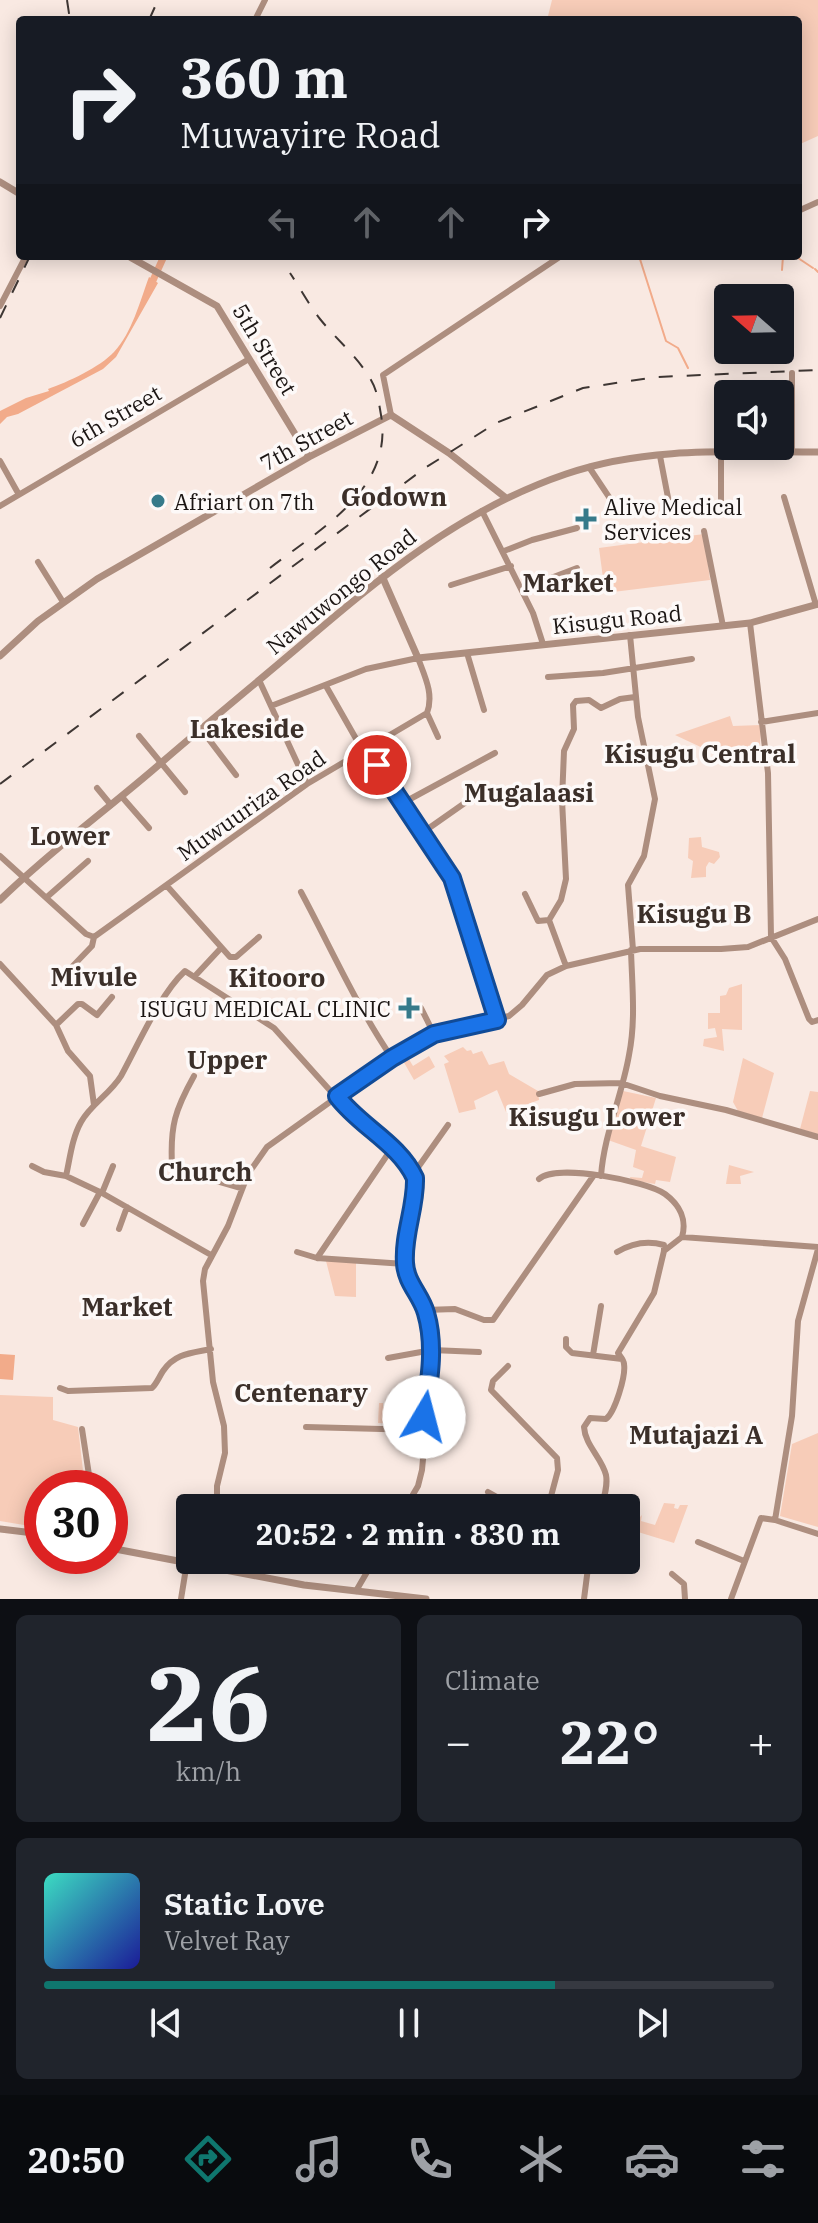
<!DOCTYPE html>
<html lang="en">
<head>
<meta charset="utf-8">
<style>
  body { margin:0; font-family:"IBM Plex Serif",serif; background:#20242c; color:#f1f3f6; height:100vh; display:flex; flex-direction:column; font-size:30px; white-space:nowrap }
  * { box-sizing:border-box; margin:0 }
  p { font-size:26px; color:#9ea1a6 }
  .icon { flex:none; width:44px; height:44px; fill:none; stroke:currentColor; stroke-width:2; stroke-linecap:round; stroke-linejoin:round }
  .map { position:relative; height:1599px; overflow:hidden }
  .panel { display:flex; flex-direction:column; gap:16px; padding:16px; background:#0d0f14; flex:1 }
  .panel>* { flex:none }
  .top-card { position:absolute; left:16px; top:16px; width:786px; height:244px; border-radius:8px; box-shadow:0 4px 20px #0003; background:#171b24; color:#f1f3f6; overflow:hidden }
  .needle { width:52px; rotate:290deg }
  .buttons { position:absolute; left:714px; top:284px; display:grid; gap:16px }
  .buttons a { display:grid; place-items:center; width:80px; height:80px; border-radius:8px; background:#171b24; box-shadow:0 4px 20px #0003; font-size:40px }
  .speed { position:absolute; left:24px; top:1470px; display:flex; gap:16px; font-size:40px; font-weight:700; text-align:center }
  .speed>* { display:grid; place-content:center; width:104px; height:104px; border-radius:50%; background:#171b24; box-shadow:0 4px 20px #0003; line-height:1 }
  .speed .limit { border:12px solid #d22; background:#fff; color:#111 }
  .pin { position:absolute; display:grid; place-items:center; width:68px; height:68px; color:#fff; margin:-34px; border:4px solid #fff; border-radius:50%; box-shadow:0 2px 8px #0007 }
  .me { position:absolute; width:88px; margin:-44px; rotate:8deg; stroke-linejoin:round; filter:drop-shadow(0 0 6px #0008) }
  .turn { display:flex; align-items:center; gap:28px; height:168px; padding:0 32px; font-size:36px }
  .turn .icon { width:104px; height:104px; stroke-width:2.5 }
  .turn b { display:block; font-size:56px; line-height:68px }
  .lanes { display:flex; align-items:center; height:76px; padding:0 32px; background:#0003; justify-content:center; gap:40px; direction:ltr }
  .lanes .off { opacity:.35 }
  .big { font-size:60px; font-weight:700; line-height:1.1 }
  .panel .tile { flex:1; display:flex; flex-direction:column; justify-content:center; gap:12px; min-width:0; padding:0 28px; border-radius:12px; background:#20242c }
  .panel .dial { align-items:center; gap:0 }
  .dial b { font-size:104px; line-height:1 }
  .song { display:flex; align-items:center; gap:24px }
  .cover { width:96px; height:96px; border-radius:12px; background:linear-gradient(135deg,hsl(170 70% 55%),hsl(240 70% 35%)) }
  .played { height:8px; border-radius:4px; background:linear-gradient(90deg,#0f766e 70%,#363941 70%) }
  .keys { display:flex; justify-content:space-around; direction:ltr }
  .heat { display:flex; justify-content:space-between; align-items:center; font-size:44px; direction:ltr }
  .panel .tiles { flex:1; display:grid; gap:16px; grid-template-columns:1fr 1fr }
  .tile:last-child { grid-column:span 2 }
  .trip { position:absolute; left:176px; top:1494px; width:464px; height:80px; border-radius:8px; background:#171b24; box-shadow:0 4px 20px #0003; font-weight:700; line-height:80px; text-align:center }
  .tabs { display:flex; height:128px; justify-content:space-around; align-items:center; background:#090b0e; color:#9ea1a6 }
  .tabs .icon { width:56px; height:56px }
  .tabs .active { color:#0f766e }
  .tabs b { font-size:36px; color:#f1f3f6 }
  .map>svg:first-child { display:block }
  .green { fill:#f7ccb8 }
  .water { fill:#f2ab8a }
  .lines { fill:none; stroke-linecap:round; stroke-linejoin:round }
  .stream { stroke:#f2ab8a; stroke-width:2 }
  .canal { stroke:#f2ab8a; stroke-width:7 }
  .minor { stroke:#ad8e7f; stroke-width:6 }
  .tertiary { stroke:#ad8e7f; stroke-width:7 }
  .rail { stroke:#3e3633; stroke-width:2; stroke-dasharray:14 14; stroke-linecap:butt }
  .route-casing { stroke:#114b97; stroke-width:20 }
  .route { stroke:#1a73e8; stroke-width:14 }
  .poi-dot { fill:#367a8a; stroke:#fdf9f8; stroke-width:3 }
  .labels { text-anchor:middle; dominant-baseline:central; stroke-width:7; stroke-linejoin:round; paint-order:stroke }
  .street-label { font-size:22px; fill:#1b1513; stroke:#fdf9f8 }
  .poi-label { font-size:22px; fill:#1b1513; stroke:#fdf9f8; text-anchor:start }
  .quarter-label { font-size:26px; font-weight:bold; fill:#3b2f29; stroke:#fdf9f8 }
</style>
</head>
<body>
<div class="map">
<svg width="818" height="1599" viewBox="0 0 818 1599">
  <rect width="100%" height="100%" fill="#f9e9e2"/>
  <!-- green -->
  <path class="green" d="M552 0H818V136L798 145V20H547Z
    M704 534 710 580 605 593 599 548Z
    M730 716 733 726 761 725 760 747 739 749 722 757 675 735Z
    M701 837 702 847 719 852 720 857 714 864 709 862 706 867V877L691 878 693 861 688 858 689 838Z
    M742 984V1030L722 1029 724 1051 703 1046 704 1039 717 1037 715 1028 708 1029V1013H720V996L726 995 729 988Z
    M463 1047 467 1051 471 1050 473 1054 482 1051 489 1065 504 1061 509 1074 538 1091 539 1100 506 1112 497 1090 474 1101 476 1109 459 1113 444 1064 449 1062 444 1056Z
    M407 1056 413 1066 429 1056 435 1067 414 1080 402 1059Z
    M743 1058 774 1073 762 1118 738 1111 733 1102Z
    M623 1091 656 1098 641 1146 676 1157 670 1182 656 1180 655 1184 631 1180 630 1177 642 1178 644 1171 633 1167 636 1150 608 1140Z
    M810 1091 818 1092V1134L800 1129Z
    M729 1165 754 1172 740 1176 741 1184H726Z
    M326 1261 356 1263V1297L335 1296Z
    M0 1395 53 1397V1420L78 1427 85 1488H42V1528L0 1521Z
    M379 1403H383V1407L393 1405 392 1424 378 1423Z
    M818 1433V1527L780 1516 792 1444Z
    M664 1503 675 1504 674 1508 678 1509 680 1505H688L674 1543 638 1532 633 1542 626 1541V1516L638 1519 642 1515 641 1521 655 1525Z"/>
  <!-- water -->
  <path class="water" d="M149 277 158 283 116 357 103 369 18 414 7 417 0 424V411L26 398 49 391 48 389C68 382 100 367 114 352 132 333 140 301 149 277Z
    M0 1354 15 1355 13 1380 0 1379Z"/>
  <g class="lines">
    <!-- stream -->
    <path class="stream" d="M639 256 666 341 678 348 688 368
      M795 256 813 268
      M815 269 818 272
      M782 270 783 256"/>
    <!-- canal -->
    <path class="canal" d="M150 287 164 256"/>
    <!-- minor -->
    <path class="minor" d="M255 20 265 0
      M798 211 818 202
      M0 306 26 256
      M792 373V452
      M391 415 383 375 561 256
      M721 451V511
      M660 456 671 513
      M0 461 18 493
      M589 467 621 515
      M784 497 816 605
      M0 506 249 359
      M482 511 533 613 543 644
      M704 531 723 626
      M504 551 532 540 577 528
      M38 562 63 602
      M451 585 511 566
      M522 589 577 568
      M750 623 768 773 771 937 785 959 809 1019 812 1022 818 1020
      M630 635 638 717 655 799 644 856 628 885 633 950
      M467 653 484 710
      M548 677 603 673 692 659
      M259 680 307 784
      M326 686 363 751
      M427 713 438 737
      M761 722 818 713
      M201 729 236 775
      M139 736 185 792
      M367 749 452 878 497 1020
      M97 788 111 805
      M122 797 149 828
      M401 804 495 753
      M422 833 469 800
      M0 856 86 934 94 937 307 784 427 713C434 694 425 677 418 658L366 669 271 706
      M167 886 230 957H236L259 937
      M301 892C331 948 356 1005 392 1058
      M525 894 538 921 549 920
      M47 897 88 861
      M0 964 56 1025 78 1004H82L97 1015 112 997
      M566 966 549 920 561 900 566 879 562 800 564 751 574 729 573 705 576 701 589 700 601 708 620 699 635 697
      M68 971 92 946 94 937
      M195 976 221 948
      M421 1008 434 1034
      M56 1025 68 1051 90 1076 94 1105
      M194 1076C175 1110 170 1126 172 1165L175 1169 241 1188
      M539 1094 575 1084 621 1083 660 1096 726 1110 818 1137
      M32 1166 44 1172 66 1176 102 1193 211 1255
      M414 1173 448 1125
      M66 1176C70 1158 72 1138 81 1122 91 1104 110 1094 121 1076 138 1045 160 994 185 971L274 1028 344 1106 392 1148 415 1178 404 1245 405 1264 407 1280 425 1310 432 1350 424 1417 418 1435 423 1459 422 1470 418 1486 405 1508
      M601 1176C604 1134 622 1096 629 1055 636 1020 632 985 631 950
      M539 1179C557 1163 646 1181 665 1194 680 1205 687 1220 682 1237
      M102 1193 113 1166
      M83 1224 100 1192
      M119 1229 127 1207
      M682 1237 818 1247
      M664 1251 682 1237
      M297 1252 317 1258 405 1264
      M617 1252C632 1243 647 1240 664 1245V1251
      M317 1258 392 1148
      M425 1310 455 1309 484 1320H493L594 1175
      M566 1339V1347L572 1353 622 1359
      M593 1355 601 1306
      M388 1358 432 1350 479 1352
      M508 1366 493 1381 491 1390 557 1458 558 1470 550 1500 558 1508
      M60 1388 68 1391 152 1388C157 1383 159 1377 163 1371 175 1353 192 1353 211 1349
      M306 1427 419 1430
      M82 1429 91 1488
      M488 1492 497 1497 550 1500
      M217 1508V1486L225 1453 224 1426 213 1382 203 1281 205 1269 228 1226 248 1174 267 1147 393 1057 440 1032 509 1016 522 1005 547 975 566 966 640 949H721L748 947 818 919
      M601 1508C604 1498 608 1486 606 1475 602 1458 585 1445 584 1427L590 1418 606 1419C615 1412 626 1376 624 1364 624 1360 620 1356 618 1353L654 1293 664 1251
      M775 1520 792 1416 798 1321 818 1249
      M698 1542 744 1561
      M224 1560 225 1570
      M672 1574 684 1584 685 1599
      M356 1591 374 1560
      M181 1599 187 1562
      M584 1599 589 1560
      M731 1599 761 1518 775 1520 818 1534"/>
    <!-- tertiary -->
    <path class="tertiary" d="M0 182 20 194
      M128 256 217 306 309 457
      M382 576 418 658 750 623 818 604
      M0 656 38 621 97 579 309 457 391 415 449 453 506 498
      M0 900C50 851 108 809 161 763 205 725 250 688 295 650 379 578 460 510 566 474 646 446 735 452 818 452
      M0 1529 42 1534
      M110 1548 304 1585 426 1599"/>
    <!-- rail -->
    <path class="rail" d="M67 0 70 20
      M149 20 158 0
      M0 318 30 256
      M270 568C320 529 394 489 381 415 379 403 377 390 371 380 358 357 337 340 320 319 309 305 300 288 290 273
      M0 784 425 468 496 423 583 388 656 377 818 370"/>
  </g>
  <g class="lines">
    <defs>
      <path id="route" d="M377 765 452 878 497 1020 434 1034 392 1058 337 1096C359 1126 399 1143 415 1178 416 1207 403 1234 405 1263 406 1283 421 1295 426 1313 436 1347 429 1383 424 1417"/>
    </defs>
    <!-- route casing -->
    <use href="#route" class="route-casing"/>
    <!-- route -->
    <use href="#route" class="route"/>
  </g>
  <!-- markers -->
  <g class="poi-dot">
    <circle cx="158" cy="501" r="8"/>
    <path d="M582 507h8v8h8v8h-8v8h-8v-8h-8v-8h8z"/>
    <path d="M405 996h8v8h8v8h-8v8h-8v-8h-8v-8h8z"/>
  </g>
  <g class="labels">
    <!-- street labels -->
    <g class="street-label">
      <text transform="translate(265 349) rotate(59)">5th Street</text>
      <text transform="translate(115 416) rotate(-30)">6th Street</text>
      <text transform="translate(306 440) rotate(-29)">7th Street</text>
      <text transform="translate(341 591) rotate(-39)">Nawuwongo Road</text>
      <text transform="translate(617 619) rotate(-6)">Kisugu Road</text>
      <text transform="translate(251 805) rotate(-35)">Muwuuriza Road</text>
    </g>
    <!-- poi labels -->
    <g class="poi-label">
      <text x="174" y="501">Afriart on 7th</text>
      <text x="604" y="506">Alive Medical<tspan x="604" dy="25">Services</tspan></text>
      <text x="391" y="1008" text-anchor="end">ISUGU MEDICAL CLINIC</text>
    </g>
    <!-- quarter labels -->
    <g class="quarter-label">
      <text x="394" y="496">Godown</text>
      <text x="568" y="582">Market</text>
      <text x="247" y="728">Lakeside</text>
      <text x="700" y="753">Kisugu Central</text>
      <text x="529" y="792">Mugalaasi</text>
      <text x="70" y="835">Lower</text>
      <text x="694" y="913">Kisugu B</text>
      <text x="94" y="976">Mivule</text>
      <text x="277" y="977">Kitooro</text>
      <text x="227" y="1059">Upper</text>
      <text x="597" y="1116">Kisugu Lower</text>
      <text x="205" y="1171">Church</text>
      <text x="127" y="1306">Market</text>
      <text x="301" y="1392">Centenary</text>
      <text x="696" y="1434">Mutajazi A</text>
    </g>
  </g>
</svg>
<div class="buttons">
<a><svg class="needle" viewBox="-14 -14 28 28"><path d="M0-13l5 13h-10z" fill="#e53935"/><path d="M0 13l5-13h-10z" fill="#9ea1a6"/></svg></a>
<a><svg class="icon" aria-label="sound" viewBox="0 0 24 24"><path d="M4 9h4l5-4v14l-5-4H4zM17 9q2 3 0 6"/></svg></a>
</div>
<div class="speed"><div class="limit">30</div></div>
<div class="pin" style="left:377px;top:765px;background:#d93025"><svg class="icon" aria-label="arrive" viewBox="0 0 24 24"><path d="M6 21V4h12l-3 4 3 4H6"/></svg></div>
<svg class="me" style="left:424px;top:1417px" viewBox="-20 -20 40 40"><circle r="19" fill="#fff"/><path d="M0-13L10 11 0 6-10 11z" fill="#1a73e8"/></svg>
<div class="trip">20:52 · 2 min · 830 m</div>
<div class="top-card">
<div class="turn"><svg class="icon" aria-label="right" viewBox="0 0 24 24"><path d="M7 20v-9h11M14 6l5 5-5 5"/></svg><div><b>360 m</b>Muwayire Road</div></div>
<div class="lanes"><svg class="icon off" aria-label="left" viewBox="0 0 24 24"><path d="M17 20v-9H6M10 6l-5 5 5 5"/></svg><svg class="icon off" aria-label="ahead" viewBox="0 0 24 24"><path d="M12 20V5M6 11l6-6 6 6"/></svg><svg class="icon off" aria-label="ahead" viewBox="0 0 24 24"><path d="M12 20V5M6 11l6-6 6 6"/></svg><svg class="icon" aria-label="right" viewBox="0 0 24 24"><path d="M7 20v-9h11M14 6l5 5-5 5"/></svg></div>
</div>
</div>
<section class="panel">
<div class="tiles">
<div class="tile dial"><b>26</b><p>km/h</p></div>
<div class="tile"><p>Climate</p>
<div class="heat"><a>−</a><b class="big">22°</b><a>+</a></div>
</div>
<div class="tile">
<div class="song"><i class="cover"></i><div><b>Static Love</b><p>Velvet Ray</p></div></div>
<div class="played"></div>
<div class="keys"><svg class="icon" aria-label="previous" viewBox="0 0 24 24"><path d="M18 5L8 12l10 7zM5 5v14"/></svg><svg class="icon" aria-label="pause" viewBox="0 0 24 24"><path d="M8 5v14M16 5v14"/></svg><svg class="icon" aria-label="next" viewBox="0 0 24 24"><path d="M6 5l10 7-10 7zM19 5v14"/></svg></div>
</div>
</div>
</section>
<nav class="tabs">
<b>20:50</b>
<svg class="icon active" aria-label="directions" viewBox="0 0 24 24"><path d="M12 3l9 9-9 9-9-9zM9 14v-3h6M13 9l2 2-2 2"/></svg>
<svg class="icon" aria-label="music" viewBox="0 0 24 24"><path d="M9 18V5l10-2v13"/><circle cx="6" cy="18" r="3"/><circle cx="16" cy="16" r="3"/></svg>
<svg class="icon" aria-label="phone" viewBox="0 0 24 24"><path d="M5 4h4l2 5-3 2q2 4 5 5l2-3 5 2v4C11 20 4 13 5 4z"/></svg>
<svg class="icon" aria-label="climate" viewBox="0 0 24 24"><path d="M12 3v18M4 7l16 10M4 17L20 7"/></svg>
<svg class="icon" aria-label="car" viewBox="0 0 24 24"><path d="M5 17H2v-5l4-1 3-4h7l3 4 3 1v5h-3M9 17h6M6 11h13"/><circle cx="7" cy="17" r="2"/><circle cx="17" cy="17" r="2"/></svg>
<svg class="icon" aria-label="filters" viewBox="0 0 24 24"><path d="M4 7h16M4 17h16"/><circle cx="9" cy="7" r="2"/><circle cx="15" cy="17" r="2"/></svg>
</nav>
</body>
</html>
